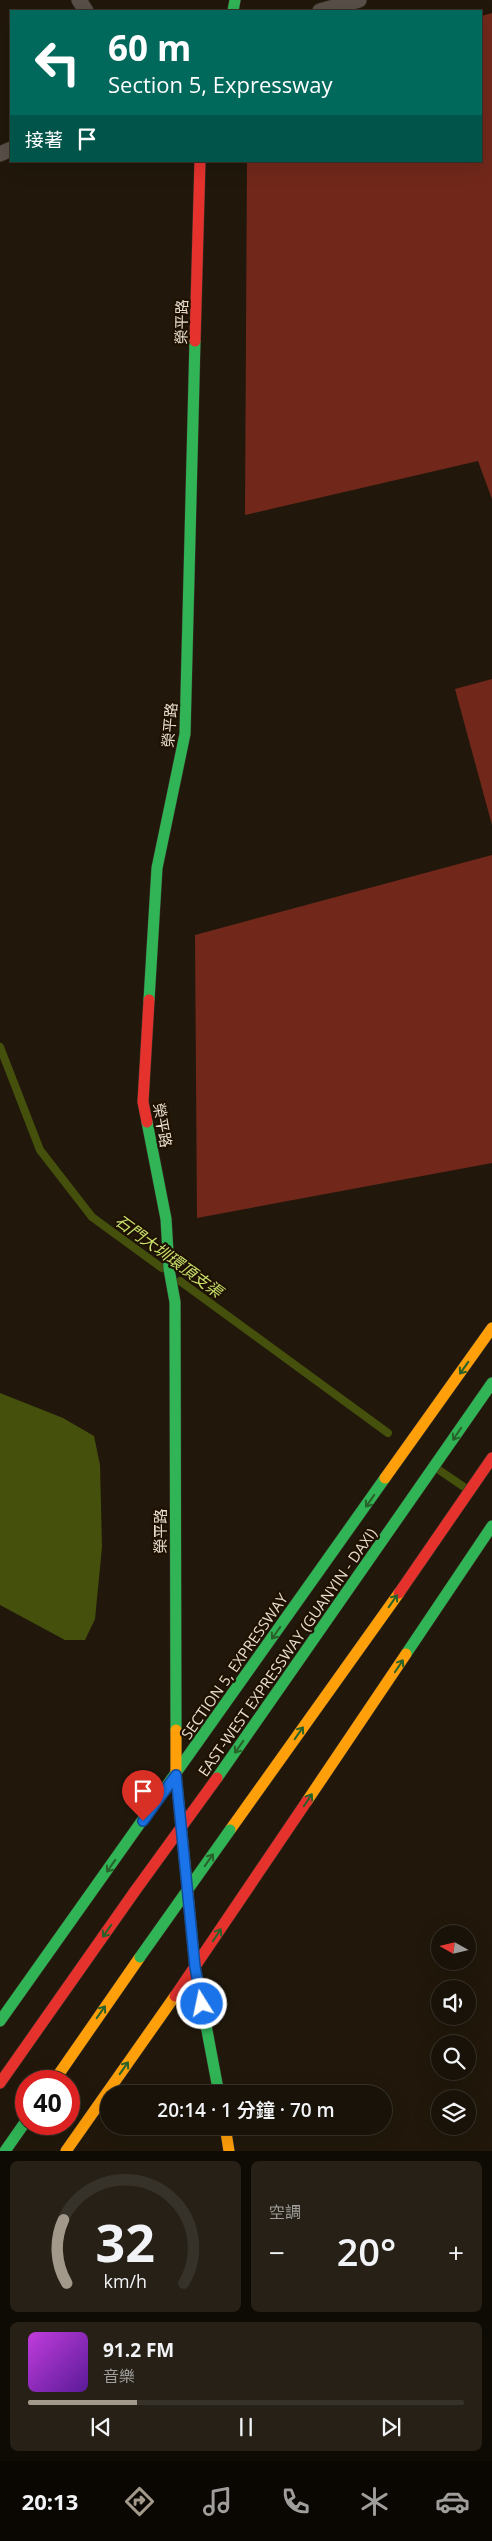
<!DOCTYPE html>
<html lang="zh-TW">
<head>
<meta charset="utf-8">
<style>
  body { margin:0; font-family:"Open Sans","Noto Sans TC",sans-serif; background:#262016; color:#f1f3f6; height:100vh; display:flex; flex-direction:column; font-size:19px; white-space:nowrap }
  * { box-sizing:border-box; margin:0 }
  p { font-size:16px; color:#9f9e9c }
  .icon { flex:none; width:28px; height:28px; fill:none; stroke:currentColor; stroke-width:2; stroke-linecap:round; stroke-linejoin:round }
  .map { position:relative; height:2151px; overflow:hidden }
  .drawer { display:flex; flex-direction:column; gap:10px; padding:10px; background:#0e0a04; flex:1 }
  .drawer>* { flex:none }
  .banner { position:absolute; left:10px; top:10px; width:472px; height:152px; border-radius:0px; box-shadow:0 5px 20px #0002,0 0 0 1px #373229; background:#00695c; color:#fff; overflow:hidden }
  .needle { width:32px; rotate:278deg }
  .controls { position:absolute; left:431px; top:1925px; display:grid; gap:10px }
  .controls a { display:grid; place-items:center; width:45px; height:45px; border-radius:50%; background:#191208; box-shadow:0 5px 20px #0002,0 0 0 1px #373229; font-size:25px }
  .speed { position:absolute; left:15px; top:2070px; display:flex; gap:10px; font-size:25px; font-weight:700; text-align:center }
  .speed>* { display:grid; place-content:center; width:65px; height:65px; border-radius:50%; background:#191208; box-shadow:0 5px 20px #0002,0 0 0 1px #373229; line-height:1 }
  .speed .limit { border:8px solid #d22; background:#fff; color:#111 }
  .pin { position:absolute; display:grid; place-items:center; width:42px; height:42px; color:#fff; margin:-51px -21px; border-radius:50% 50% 50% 0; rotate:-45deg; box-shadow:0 0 5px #0007 }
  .pin .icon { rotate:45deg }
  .me { position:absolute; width:55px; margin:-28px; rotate:350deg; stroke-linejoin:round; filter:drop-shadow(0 0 4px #0008) }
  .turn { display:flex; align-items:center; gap:18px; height:105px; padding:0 15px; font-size:22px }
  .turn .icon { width:65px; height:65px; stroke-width:2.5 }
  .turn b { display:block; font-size:35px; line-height:42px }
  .then { display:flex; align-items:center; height:48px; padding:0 15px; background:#0003; gap:10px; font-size:19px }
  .big { font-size:38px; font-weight:600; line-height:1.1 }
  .drawer .tile { flex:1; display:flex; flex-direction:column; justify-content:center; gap:8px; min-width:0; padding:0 18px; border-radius:8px; background:#262016 }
  .drawer .dial { align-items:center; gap:0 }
  .dial svg { height:130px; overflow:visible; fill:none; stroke:#373229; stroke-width:7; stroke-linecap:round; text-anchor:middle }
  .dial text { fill:#f1f3f6; stroke:none }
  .song { display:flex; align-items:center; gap:15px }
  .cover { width:60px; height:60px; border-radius:8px; background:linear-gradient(135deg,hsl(290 70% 55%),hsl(270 70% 35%)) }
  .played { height:5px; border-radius:2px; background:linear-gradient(90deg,#a2998b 25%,#373229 25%) }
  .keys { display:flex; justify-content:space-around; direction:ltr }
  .heat { display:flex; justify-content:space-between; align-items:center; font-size:28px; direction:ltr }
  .drawer .tiles { flex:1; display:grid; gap:10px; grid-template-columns:1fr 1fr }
  .tile:last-child { grid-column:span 2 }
  .trip { position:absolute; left:100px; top:2085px; width:292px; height:50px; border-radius:25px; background:#191208; box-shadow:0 5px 20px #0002,0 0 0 1px #373229; font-weight:600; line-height:50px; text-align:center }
  .tabs { display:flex; height:80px; justify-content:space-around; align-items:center; background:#0a0703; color:#9f9e9c }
  .tabs .icon { width:35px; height:35px }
  .tabs .selected { color:#a2998b }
  .tabs b { font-size:22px; color:#f1f3f6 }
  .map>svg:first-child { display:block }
  .forest { fill:#71281b }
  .water { fill:#44500c }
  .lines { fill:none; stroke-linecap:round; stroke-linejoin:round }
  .stream { stroke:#44500c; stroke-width:8 }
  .lane-casing { stroke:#3b342c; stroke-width:16 }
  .fast-casing { stroke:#3b342c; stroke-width:12 }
  .slow-casing { stroke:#3b342c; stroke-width:12 }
  .jam-casing { stroke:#3b342c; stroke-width:12 }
  .lane { stroke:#585048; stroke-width:15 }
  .fast { stroke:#30b455; stroke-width:11 }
  .slow { stroke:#ff9f0a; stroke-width:11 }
  .jam { stroke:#e5322d; stroke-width:11 }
  .fast-bridge-casing { stroke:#3b342c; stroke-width:12; stroke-linecap:butt }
  .jam-bridge-casing { stroke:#3b342c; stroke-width:12; stroke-linecap:butt }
  .fast-bridge { stroke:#30b455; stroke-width:11 }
  .jam-bridge { stroke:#e5322d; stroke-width:11 }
  .oneway { stroke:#28622a }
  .route-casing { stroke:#114b97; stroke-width:12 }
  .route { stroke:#1a73e8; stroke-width:9 }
  .labels { text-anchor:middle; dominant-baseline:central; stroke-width:4.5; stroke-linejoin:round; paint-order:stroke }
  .street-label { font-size:15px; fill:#e8ded0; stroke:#1f1100 }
  .water-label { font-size:16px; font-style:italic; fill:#c9e26c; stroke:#1f1100 }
</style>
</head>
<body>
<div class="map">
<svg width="492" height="2151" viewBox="0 0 492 2151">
  <rect width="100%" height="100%" fill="#21180b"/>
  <!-- forest -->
  <path class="forest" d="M492 13V499L478 461 245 515 247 161H481V16Z
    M492 679V825L455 689Z
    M492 855V1163L197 1218 195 935Z"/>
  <!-- water -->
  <path class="water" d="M0 1393 63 1418 94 1436 100 1465 102 1547 95 1619 85 1640H65L0 1605Z"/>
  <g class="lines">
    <!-- stream -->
    <path class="stream" d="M0 1047 40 1150 92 1217 162 1268
      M180 1281 388 1433
      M439 1470 467 1489"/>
    <defs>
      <path id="lane" d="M79 0 86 11
        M320 11 359 0
        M0 154 11 149"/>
      <path id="fast" d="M233 11 235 0
        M149 1000 157 868 185 734 195 341
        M147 1122 166 1219 169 1269 175 1302 176 1730
        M406 1654 492 1526
        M217 1778 492 1383
        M188 1895 195 1967 219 2094
        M0 2021 385 1478
        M5 2151 26 2121"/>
      <path id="slow" d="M385 1478 492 1328
        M176 1730V1775L188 1895
        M307 1801 406 1654
        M230 1830 399 1593
        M54 2081 140 1957
        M225 2126 229 2151
        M66 2151 175 1996"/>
      <path id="jam" d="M195 341 200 161
        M147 1122 143 1102 149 1000
        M399 1593 492 1458
        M175 1996 307 1801
        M0 2083 135 1891"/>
    </defs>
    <!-- lane casing -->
    <use href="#lane" class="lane-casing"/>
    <!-- fast casing -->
    <use href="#fast" class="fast-casing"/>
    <!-- slow casing -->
    <use href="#slow" class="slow-casing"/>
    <!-- jam casing -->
    <use href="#jam" class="jam-casing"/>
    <!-- lane -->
    <use href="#lane" class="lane"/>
    <!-- fast -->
    <use href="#fast" class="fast"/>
    <!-- slow -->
    <use href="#slow" class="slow"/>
    <!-- jam -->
    <use href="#jam" class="jam"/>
    <defs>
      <path id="fast-bridge" d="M140 1957 230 1830"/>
      <path id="jam-bridge" d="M135 1891 217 1778"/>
    </defs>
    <!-- fast-bridge casing -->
    <use href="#fast-bridge" class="fast-bridge-casing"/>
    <!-- jam-bridge casing -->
    <use href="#jam-bridge" class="jam-bridge-casing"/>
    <!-- fast-bridge -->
    <use href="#fast-bridge" class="fast-bridge"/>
    <!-- jam-bridge -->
    <use href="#jam-bridge" class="jam-bridge"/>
  </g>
  <!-- one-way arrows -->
  <defs><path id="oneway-shaft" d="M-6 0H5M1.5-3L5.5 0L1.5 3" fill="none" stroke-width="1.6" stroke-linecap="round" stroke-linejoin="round" transform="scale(1.25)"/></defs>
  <g class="oneway">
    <use href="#oneway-shaft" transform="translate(464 1368) rotate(125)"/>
    <use href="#oneway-shaft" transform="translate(457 1434) rotate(124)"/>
    <use href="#oneway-shaft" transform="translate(370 1501) rotate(125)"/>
    <use href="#oneway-shaft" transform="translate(393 1601) rotate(-55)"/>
    <use href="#oneway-shaft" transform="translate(276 1633) rotate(125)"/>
    <use href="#oneway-shaft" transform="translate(399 1666) rotate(-56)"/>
    <use href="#oneway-shaft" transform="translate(299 1733) rotate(-55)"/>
    <use href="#oneway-shaft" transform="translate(239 1747) rotate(125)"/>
    <use href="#oneway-shaft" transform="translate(308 1800) rotate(-56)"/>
    <use href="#oneway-shaft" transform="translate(209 1860) rotate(-55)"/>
    <use href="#oneway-shaft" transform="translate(111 1866) rotate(125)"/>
    <use href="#oneway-shaft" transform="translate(107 1931) rotate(125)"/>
    <use href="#oneway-shaft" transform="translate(217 1935) rotate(-56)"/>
    <use href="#oneway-shaft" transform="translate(101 2012) rotate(-55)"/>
    <use href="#oneway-shaft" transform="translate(124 2068) rotate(-55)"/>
  </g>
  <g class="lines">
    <defs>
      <path id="route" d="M143 1821 176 1775 195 1967 202 2004"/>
    </defs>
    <!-- route casing -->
    <use href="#route" class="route-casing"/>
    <!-- route -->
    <use href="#route" class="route"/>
  </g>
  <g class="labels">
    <!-- street labels -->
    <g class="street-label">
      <text transform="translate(181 322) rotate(-89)">榮平路</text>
      <text transform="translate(169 725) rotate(-85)">榮平路</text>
      <text transform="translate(163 1125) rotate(80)">榮平路</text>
      <text transform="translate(160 1531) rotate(-90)">榮平路</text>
      <text transform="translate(287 1652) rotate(-55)">EAST-WEST EXPRESSWAY (GUANYIN - DAXI)</text>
      <text transform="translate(234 1666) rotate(-55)">SECTION 5, EXPRESSWAY</text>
    </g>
    <!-- water labels -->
    <g class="water-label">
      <text transform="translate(169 1256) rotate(36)">石門大圳環頂支渠</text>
    </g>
  </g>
</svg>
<div class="controls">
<a><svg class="needle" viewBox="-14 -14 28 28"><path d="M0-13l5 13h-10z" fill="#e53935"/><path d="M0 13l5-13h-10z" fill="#9f9e9c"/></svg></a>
<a><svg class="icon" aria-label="sound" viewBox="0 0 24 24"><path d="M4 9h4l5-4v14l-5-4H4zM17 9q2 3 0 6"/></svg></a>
<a><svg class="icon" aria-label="search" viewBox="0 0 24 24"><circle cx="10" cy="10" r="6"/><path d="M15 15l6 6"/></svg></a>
<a><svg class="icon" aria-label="layers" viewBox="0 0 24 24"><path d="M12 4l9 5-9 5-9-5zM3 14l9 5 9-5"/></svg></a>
</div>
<div class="speed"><div class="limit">40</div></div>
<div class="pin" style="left:143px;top:1821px;background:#d93025"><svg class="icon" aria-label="arrive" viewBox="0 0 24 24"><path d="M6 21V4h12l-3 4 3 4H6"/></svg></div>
<svg class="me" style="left:202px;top:2004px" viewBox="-20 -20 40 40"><circle r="17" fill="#1a73e8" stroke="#fff" stroke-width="3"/><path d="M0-11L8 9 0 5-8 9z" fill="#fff"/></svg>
<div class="trip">20:14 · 1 分鐘 · 70 m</div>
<div class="banner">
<div class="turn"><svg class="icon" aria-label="left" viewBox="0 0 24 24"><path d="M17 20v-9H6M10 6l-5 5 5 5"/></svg><div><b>60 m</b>Section 5, Expressway</div></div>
<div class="then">接著<svg class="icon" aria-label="arrive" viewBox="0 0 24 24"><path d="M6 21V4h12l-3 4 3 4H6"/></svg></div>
</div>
</div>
<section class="drawer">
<div class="tiles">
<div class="tile dial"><svg viewBox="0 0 100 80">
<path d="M14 69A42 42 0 1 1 86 69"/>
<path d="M14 69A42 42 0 0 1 12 30" stroke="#a2998b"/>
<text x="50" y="56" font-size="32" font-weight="700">32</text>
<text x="50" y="72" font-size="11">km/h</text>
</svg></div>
<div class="tile"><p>空調</p>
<div class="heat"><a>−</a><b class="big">20°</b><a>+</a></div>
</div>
<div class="tile">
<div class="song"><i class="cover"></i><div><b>91.2 FM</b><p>音樂</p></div></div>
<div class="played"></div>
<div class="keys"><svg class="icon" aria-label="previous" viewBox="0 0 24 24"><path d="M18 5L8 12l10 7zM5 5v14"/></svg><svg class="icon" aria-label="pause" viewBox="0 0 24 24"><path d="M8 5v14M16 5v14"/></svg><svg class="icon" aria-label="next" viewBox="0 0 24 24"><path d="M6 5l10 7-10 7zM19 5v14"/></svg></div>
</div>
</div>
</section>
<nav class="tabs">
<b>20:13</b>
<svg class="icon selected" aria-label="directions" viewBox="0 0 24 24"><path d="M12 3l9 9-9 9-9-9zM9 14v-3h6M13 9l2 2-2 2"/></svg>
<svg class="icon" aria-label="music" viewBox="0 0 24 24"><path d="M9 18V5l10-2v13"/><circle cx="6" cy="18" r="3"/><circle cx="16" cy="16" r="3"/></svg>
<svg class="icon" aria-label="phone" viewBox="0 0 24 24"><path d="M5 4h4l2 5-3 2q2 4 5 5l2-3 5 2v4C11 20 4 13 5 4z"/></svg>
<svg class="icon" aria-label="climate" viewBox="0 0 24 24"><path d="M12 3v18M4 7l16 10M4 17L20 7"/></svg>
<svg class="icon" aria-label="car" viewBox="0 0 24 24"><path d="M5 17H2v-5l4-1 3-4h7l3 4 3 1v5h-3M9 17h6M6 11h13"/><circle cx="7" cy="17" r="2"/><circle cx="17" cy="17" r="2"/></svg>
</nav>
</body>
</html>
